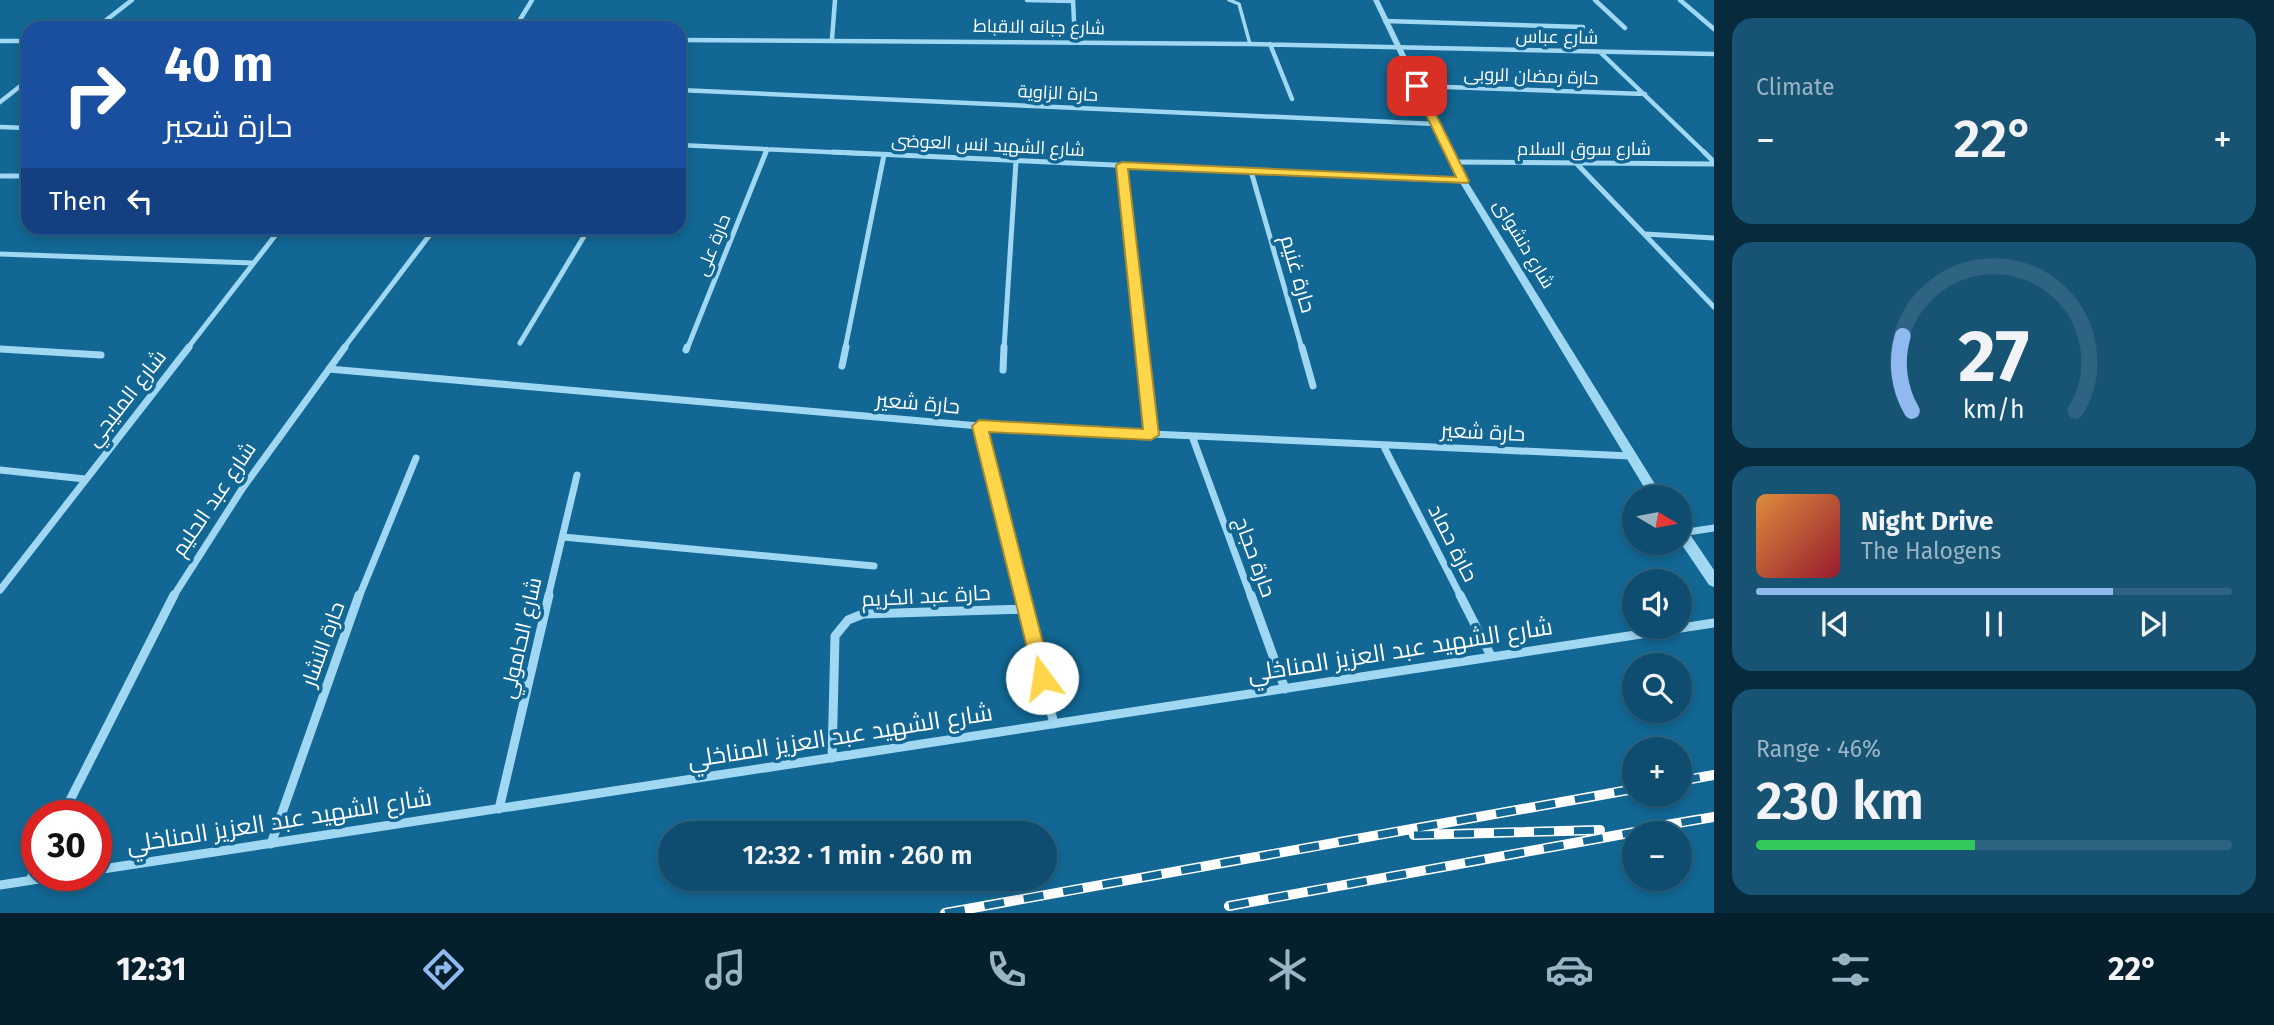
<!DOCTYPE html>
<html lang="en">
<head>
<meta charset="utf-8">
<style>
  body { margin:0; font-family:"Fira Sans",Cairo,sans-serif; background:#175474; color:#f1f3f6; height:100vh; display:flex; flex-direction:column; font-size:26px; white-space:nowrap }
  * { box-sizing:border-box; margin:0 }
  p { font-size:23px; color:#9bb4c3 }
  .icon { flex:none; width:38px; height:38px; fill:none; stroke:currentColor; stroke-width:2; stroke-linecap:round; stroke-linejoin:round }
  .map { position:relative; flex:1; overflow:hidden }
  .panel { display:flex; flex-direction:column; gap:18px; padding:18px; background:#082a3d; width:560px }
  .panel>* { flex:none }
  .banner { position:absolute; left:21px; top:21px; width:665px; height:214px; border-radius:21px; box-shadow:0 4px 10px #0003,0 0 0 2px #2e6482; background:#1a4fa0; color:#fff; overflow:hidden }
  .needle { width:46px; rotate:100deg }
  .controls { position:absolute; left:1622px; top:485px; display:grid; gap:14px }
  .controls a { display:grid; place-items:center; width:70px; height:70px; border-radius:50%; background:#0e4d6f; box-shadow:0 4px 10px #0003,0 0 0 2px #2e6482; font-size:35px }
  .speed { position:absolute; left:21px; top:800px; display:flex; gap:14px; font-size:35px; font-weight:700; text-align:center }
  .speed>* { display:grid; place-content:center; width:91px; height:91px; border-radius:50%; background:#0e4d6f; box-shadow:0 4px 10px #0003,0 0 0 2px #2e6482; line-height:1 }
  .speed .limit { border:10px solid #d22; background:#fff; color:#111 }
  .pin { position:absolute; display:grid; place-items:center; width:60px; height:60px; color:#fff; margin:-30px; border-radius:14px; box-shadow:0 4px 10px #0006 }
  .me { position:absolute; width:77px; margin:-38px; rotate:346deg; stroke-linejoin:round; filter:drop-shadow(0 0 5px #0008) }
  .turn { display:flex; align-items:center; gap:24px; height:147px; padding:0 28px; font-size:32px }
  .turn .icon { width:91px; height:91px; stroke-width:2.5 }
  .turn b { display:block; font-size:49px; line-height:60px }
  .then { display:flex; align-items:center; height:66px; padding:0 28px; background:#0003; gap:14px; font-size:26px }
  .big { font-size:52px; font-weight:600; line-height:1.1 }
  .panel .widget { flex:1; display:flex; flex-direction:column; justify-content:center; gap:10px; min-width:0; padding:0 24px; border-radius:21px; background:#175474 }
  .panel .dial { align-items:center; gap:0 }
  .dial svg { height:182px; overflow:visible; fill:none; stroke:#2e6482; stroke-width:7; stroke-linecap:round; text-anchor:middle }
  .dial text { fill:#f1f3f6; stroke:none }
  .song { display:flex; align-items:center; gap:21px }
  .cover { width:84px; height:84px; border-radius:10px; background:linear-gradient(135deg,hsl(30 70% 55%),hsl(350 70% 35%)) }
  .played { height:7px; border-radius:4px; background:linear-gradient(90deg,#90b9f0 75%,#2e6482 75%) }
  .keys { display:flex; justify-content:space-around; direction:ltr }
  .heat { display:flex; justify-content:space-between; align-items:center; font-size:38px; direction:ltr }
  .charge { height:10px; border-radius:5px; background:linear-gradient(90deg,#34c759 46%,#2e6482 0) }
  .trip { position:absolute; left:658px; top:821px; width:399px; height:70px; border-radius:35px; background:#0e4d6f; box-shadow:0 4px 10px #0003,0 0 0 2px #2e6482; font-weight:600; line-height:70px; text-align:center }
  .tab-bar { display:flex; height:112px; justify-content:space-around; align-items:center; background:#061f2c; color:#9bb4c3 }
  .tab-bar .icon { width:49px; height:49px }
  .tab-bar .on { color:#90b9f0 }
  .tab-bar b { font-size:32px; color:#f1f3f6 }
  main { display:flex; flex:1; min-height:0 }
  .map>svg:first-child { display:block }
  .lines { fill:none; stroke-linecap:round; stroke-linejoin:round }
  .service { stroke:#a0d8f3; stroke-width:3.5 }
  .minor-far3 { stroke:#a0d8f3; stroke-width:4.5 }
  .minor-far2 { stroke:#a0d8f3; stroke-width:5 }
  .minor-far1 { stroke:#a0d8f3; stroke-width:7 }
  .minor { stroke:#a0d8f3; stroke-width:9 }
  .tertiary { fill:#a0d8f3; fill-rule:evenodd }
  .rail-casing { stroke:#fff; stroke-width:10 }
  .rail { stroke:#126794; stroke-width:7; stroke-dasharray:20; stroke-linecap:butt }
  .route { fill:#ffd54a; stroke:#a68a30; stroke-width:2 }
  .labels { text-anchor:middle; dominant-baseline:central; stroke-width:7; stroke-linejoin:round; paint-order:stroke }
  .far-street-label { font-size:18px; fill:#fff; stroke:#126794 }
  .street-label { font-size:21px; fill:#fff; stroke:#126794 }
  .near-street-label { font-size:24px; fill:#fff; stroke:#126794 }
</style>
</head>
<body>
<main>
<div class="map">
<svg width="1714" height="913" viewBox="0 0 1714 913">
  <rect width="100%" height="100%" fill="#126794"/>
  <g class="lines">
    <!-- service -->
    <path class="service" d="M1229 0 1239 4 1250 44"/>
    <!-- minor-far3 -->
    <path class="minor-far3" d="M1027 0 1073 1
      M1073 0 1075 42
      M1595 0 1625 28
      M1680 0 1714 29
      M1385 21 1583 27
      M96 28 132 0
      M515 28 532 0
      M832 39 835 0
      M679 40 1250 44 1714 54
      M0 41H28
      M1270 44 1292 99
      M1600 52 1706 154
      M1417 86 1645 94
      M679 90 1436 124
      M0 102 28 80
      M0 127 28 128
      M679 145 871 154
      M765 154 767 149"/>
    <!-- minor-far2 -->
    <path class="minor-far2" d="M833 152 1463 181
      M1704 152 1714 162
      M1454 162 1714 164
      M1577 164 1714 307
      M1122 165 1142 349
      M1251 171 1302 349
      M0 176H28
      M1645 234 1714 238
      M0 254 253 263
      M520 343 589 228
      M187 349 281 228
      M343 349 435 228
      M687 349 766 152
      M845 349 884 155
      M1004 349 1016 161"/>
    <!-- minor-far1 -->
    <path class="minor-far1" d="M1142 347 1151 435
      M1302 347 1313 386
      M0 349 101 355
      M686 350 687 347
      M842 366 846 347
      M329 369 979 426 1630 456
      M1003 370 1004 347
      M979 426 1022 597
      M1192 436 1251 597
      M1383 445 1461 597
      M0 470 85 479
      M1681 533 1714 528
      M563 537 874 566
      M0 590 189 347
      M173 597 242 489 345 347
      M359 597 416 458
      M548 597 577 475"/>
    <!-- minor -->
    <path class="minor" d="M1022 595 1054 724
      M1251 595 1285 689
      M1460 595 1491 656
      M832 758 835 636 848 620 863 614 1025 609
      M499 809 549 595
      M62 816 174 595
      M271 844 359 595
      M96 870 1714 623
      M30 880 37 866
      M0 885 65 875"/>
    <!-- tertiary -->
    <path class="tertiary" d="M1373 0H1379L1467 181 1663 497H1650L1459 181Z
      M1680 526 1685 527 1714 570V587L1709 585 1680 542Z"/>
    <defs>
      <path id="rail" d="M1680 781 1714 775
        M1642 829 1714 817
        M1414 835 1600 830
        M1229 906 1651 829
        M945 913 1634 789"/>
    </defs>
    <!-- rail casing -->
    <use href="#rail" class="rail-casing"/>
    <!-- rail -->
    <use href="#rail" class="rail"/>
  </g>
  <!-- route -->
  <path class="route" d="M1417 83 1422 86 1469 181 1467 183 1128 169 1159 435 1151 440 989 432 1052 678 1049 684 1042 687 1036 684 972 426 979 420 1143 429 1116 165 1122 162 1456 177 1412 86Z"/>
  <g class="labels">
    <!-- far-street labels -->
    <g class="far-street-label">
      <text transform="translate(1039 27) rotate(1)">شارع جبانه الاقباط</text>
      <text transform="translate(1557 37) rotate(1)">شارع عباس</text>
      <text transform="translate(1531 76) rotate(2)">حارة رمضان الروبى</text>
      <text transform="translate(1058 93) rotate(3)">حارة الزاوية</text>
      <text transform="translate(988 145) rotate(3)">شارع الشهيد انس العوضى</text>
      <text x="1584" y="149">شارع سوق السلام</text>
      <text transform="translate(1524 244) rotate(59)">شارع دنشواى</text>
      <text transform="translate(713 245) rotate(-68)">حارة على</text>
    </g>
    <!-- street labels -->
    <g class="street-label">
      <text transform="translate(1298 274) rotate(74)">حارة غنيم</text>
      <text transform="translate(126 398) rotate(-52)">شارع المليجي</text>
      <text transform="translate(918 403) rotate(5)">حارة شعير</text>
      <text transform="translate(1483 432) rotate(3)">حارة شعير</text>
      <text transform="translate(214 499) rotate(-56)">شارع عبد الحليم</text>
      <text transform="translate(1453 543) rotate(63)">حارة حماد</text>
      <text transform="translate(1255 557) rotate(70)">حارة حجاج</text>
      <text transform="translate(926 596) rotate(-3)">حارة عبد الكريم</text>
      <text transform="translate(521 638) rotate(-77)">شارع الحامولي</text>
      <text transform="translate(323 644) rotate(-70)">حارة النشار</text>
    </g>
    <!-- near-street labels -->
    <g class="near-street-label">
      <text transform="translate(1400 650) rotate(-9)">شارع الشهيد عبد العزيز المناخلي</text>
      <text transform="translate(840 736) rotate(-9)">شارع الشهيد عبد العزيز المناخلي</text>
      <text transform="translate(279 821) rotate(-9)">شارع الشهيد عبد العزيز المناخلي</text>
    </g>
  </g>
</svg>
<div class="controls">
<a><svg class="needle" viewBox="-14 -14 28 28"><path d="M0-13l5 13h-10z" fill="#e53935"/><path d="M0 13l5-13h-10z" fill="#9bb4c3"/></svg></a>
<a><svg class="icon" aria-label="sound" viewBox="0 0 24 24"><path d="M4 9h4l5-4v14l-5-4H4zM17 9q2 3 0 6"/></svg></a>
<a><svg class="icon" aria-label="search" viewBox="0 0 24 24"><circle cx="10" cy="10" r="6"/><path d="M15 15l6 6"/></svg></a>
<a>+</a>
<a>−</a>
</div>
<div class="speed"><div class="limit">30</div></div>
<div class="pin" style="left:1417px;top:86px;background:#d93025"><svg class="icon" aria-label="arrive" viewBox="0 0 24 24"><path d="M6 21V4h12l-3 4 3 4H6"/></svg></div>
<svg class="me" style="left:1042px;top:678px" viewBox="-20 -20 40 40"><circle r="19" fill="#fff"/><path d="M0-13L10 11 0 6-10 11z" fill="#ffd54a"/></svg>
<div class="trip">12:32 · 1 min · 260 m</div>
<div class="banner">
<div class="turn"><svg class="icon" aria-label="right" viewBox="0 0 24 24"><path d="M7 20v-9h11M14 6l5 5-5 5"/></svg><div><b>40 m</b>حارة شعير</div></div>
<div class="then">Then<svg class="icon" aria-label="left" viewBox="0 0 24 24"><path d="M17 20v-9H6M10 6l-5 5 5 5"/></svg></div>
</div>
</div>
<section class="panel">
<div class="widget"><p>Climate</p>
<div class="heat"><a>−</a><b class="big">22°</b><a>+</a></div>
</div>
<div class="widget dial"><svg viewBox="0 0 100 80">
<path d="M14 69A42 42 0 1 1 86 69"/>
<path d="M14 69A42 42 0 0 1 10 36" stroke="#90b9f0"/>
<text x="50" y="56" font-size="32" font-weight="700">27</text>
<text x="50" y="72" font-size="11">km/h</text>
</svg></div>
<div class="widget">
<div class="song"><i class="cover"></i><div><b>Night Drive</b><p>The Halogens</p></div></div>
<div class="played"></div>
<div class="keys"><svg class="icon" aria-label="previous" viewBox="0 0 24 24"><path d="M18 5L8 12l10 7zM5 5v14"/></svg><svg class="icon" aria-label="pause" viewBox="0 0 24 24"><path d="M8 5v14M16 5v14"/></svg><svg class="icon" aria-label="next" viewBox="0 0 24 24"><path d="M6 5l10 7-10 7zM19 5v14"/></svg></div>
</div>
<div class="widget"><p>Range · 46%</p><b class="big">230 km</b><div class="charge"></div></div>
</section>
</main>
<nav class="tab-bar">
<b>12:31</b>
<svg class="icon on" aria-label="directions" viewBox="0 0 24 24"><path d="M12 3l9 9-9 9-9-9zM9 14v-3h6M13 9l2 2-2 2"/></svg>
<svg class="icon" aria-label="music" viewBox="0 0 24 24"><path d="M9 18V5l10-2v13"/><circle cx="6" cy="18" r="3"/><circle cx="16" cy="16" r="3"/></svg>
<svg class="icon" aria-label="phone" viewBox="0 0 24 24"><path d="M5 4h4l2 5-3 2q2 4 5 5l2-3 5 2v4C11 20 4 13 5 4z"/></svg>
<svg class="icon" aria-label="climate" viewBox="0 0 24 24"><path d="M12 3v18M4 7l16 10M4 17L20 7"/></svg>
<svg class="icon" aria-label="car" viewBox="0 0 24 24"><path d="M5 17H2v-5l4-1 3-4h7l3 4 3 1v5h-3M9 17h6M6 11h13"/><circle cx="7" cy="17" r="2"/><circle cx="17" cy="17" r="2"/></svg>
<svg class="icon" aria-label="filters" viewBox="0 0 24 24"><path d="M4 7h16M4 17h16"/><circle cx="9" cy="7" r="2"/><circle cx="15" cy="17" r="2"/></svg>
<b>22°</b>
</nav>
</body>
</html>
